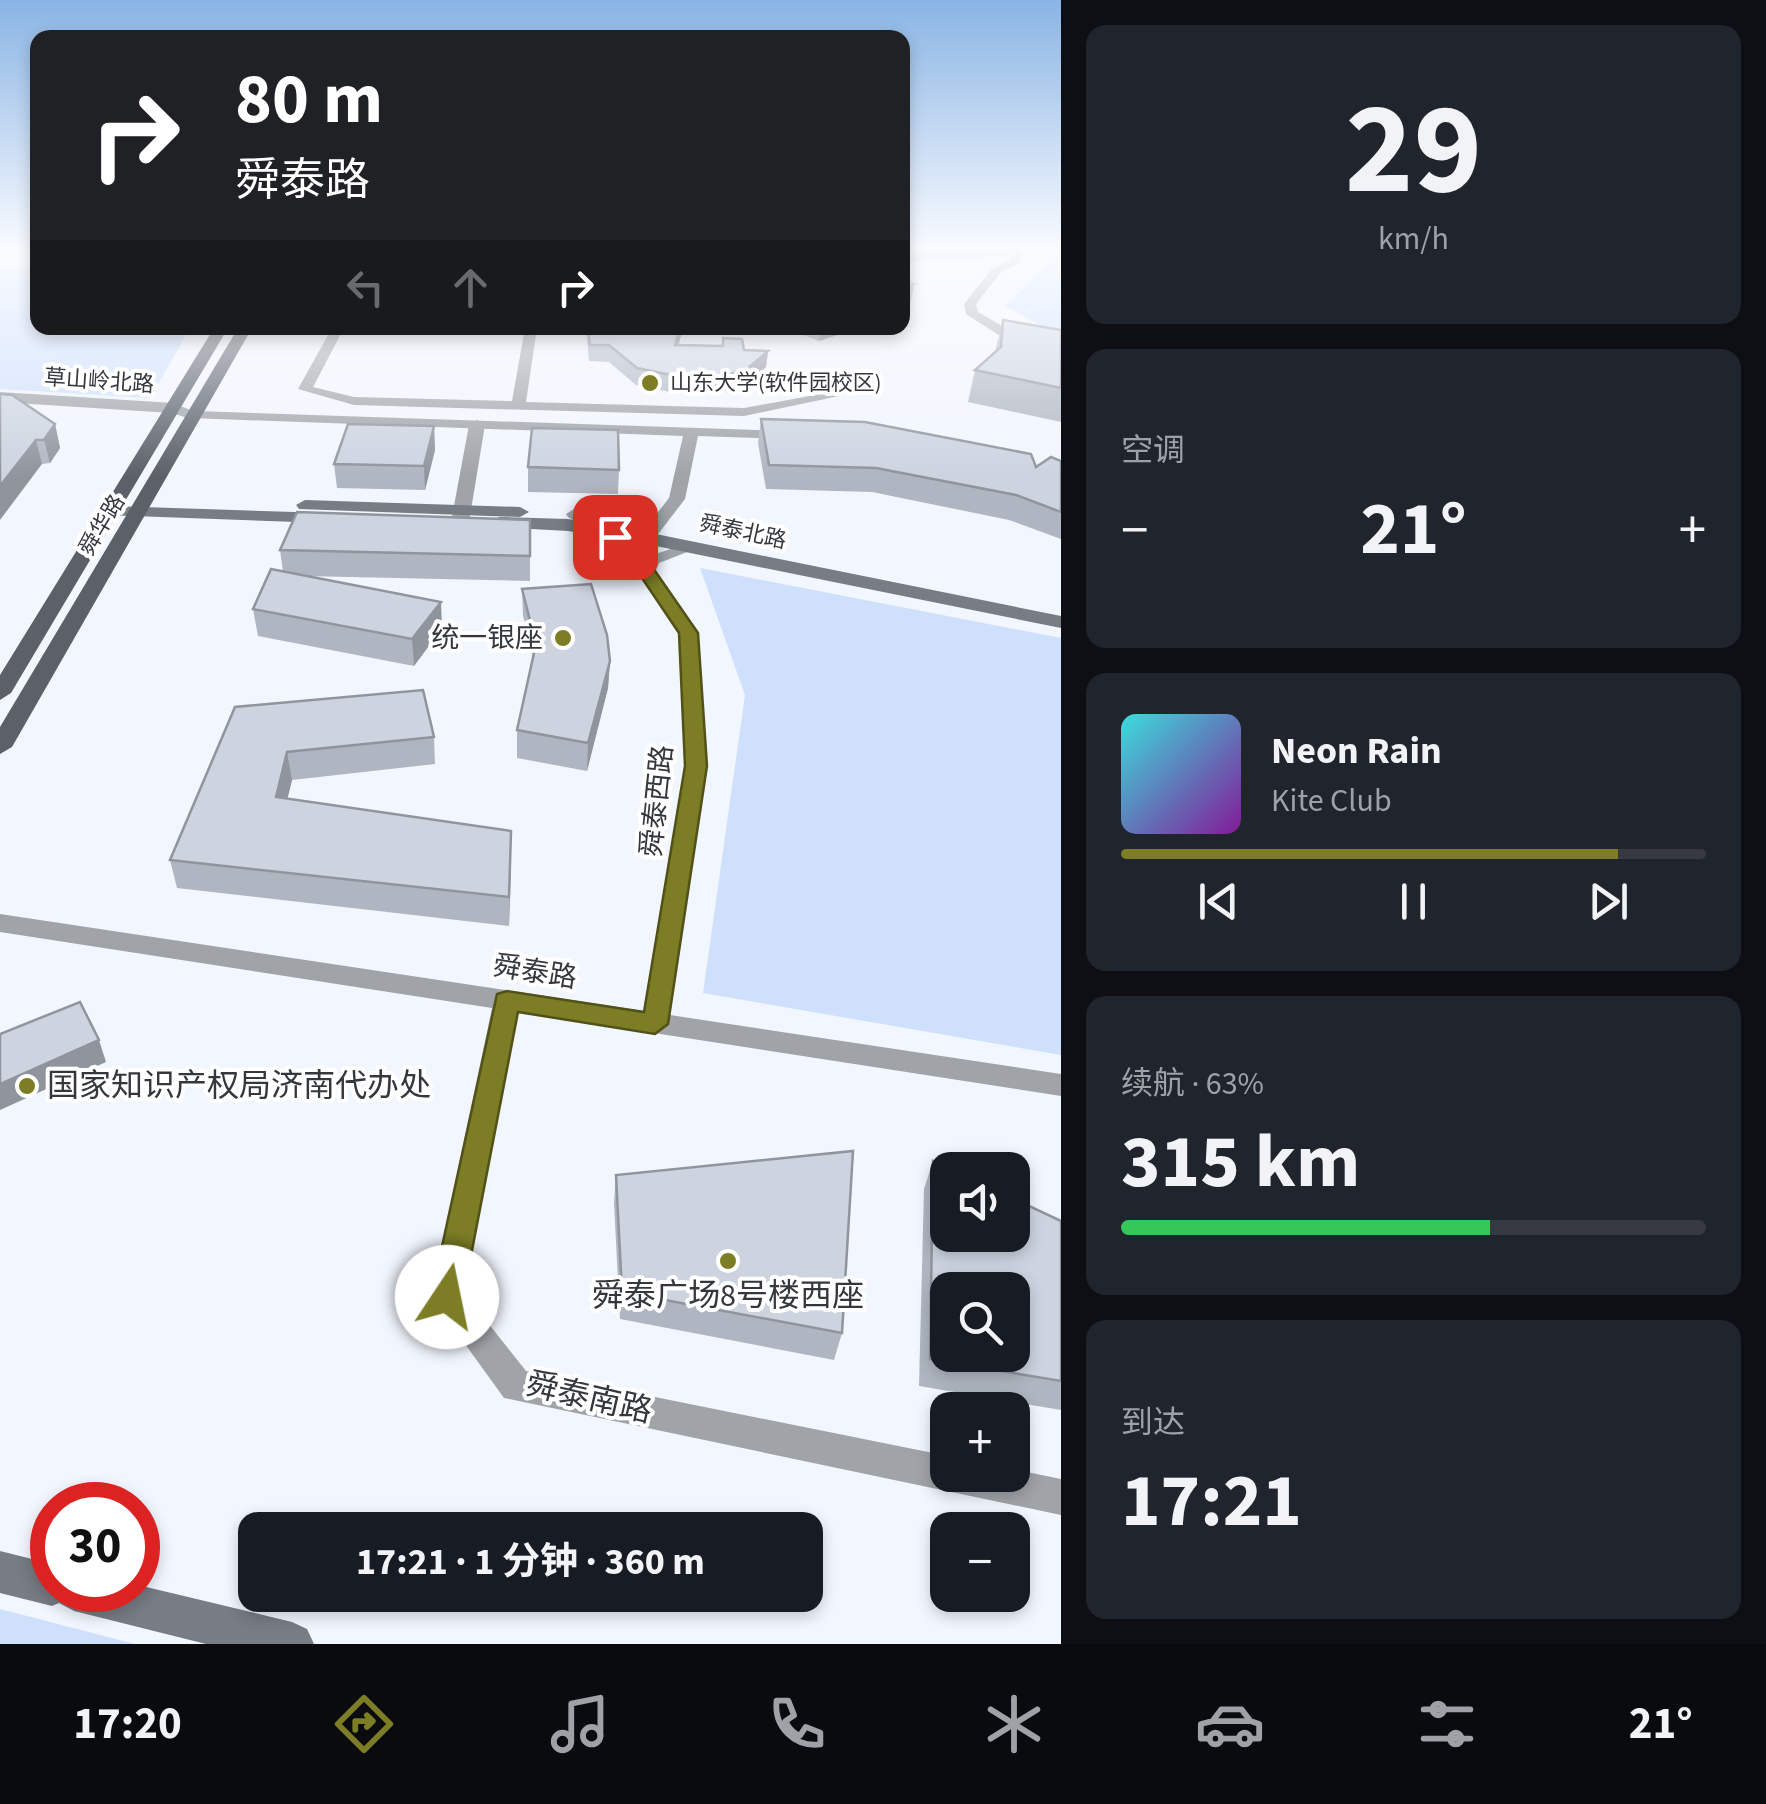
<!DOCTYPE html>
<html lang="zh">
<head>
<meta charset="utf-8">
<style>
  body { margin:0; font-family:"Source Sans 3","Noto Sans SC",sans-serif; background:#20242c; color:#f1f3f6; height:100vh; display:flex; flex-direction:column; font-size:38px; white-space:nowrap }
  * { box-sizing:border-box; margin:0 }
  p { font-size:32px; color:#9ea1a6 }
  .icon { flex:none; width:55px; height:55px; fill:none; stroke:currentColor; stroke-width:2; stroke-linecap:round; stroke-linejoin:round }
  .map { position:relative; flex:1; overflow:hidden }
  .sheet { display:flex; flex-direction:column; gap:25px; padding:25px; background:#0d0f14; width:705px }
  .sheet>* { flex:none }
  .top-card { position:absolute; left:30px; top:30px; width:880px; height:305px; border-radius:20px; box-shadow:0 5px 15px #0003; background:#202124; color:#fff; overflow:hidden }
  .controls { position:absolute; left:930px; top:1152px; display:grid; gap:20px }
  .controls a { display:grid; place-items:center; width:100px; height:100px; border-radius:20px; background:#171b24; box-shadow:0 5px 15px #0003; font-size:50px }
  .speed { position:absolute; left:30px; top:1482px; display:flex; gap:20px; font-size:50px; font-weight:700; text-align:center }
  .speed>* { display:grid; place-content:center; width:130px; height:130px; border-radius:50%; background:#171b24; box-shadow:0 5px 15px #0003; line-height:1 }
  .speed .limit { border:15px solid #d22; background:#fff; color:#111 }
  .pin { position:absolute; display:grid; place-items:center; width:85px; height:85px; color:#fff; margin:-42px; border-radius:20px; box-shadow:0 5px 15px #0006 }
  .me { position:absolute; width:110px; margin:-55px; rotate:11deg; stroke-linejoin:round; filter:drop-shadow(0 0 8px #0008) }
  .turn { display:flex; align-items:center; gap:35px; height:210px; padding:0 40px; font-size:45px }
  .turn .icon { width:130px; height:130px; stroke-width:2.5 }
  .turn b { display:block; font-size:70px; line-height:85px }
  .lanes { display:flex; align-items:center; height:95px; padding:0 40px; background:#0003; justify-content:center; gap:50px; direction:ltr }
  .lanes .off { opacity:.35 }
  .big { font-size:75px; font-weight:700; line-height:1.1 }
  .sheet .card { flex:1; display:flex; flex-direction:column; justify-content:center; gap:15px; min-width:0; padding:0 35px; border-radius:20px; background:#20242c }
  .sheet .dial { align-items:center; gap:0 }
  .dial b { font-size:130px; line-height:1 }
  .song { display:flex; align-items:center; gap:30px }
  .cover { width:120px; height:120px; border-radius:15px; background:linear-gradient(135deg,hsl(180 70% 55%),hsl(290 70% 35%)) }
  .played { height:10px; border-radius:5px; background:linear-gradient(90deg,#7c7d25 85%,#363941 85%) }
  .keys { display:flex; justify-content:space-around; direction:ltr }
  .heat { display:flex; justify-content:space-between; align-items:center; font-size:55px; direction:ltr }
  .charge { height:15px; border-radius:8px; background:linear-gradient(90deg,#34c759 63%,#363941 0) }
  .trip { position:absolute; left:238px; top:1512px; width:585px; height:100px; border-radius:20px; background:#171b24; box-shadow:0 5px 15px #0003; font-weight:700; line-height:100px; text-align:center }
  .menu { display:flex; height:160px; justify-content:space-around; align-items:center; background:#090b0e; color:#9ea1a6 }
  .menu .icon { width:70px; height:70px }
  .menu .selected { color:#7c7d25 }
  .menu b { font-size:45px; color:#f1f3f6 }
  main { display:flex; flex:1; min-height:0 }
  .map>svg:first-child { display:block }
  .green { fill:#cfe0fc }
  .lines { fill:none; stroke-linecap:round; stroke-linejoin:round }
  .minor { fill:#a0a4a9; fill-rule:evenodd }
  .tertiary { fill:#a0a4a9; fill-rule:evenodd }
  .secondary { fill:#787c83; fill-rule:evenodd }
  .primary { fill:#5b6069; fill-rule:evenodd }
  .wall { fill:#b0b6c1 }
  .shaded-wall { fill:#90949d }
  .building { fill:#cdd4e0; stroke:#90949d; stroke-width:2.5; fill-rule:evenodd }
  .route { fill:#7c7d25; stroke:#515118; stroke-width:2.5 }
  .poi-dot { fill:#7c7d25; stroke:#fff; stroke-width:4 }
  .labels { text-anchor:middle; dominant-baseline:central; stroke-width:8; stroke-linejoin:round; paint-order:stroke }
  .far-street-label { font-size:22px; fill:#34373c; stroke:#fff }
  .far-poi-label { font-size:22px; fill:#34373c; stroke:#fff; text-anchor:start }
  .poi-label { font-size:28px; fill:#34373c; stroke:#fff; text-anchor:end }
  .street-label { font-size:28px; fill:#34373c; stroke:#fff }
  .near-poi-label { font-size:32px; fill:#34373c; stroke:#fff; text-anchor:start }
  .near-street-label { font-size:32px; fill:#34373c; stroke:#fff }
</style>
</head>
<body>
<main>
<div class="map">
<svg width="1061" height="1644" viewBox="0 0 1061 1644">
  <rect width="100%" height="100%" fill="#f2f6fe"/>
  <!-- green -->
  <path class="green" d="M1046 247H1061V336L1005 306 1054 257Z
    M0 269 37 270 38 328H190L150 398 0 389Z
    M700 568 1061 638V1055L703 993 745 695Z
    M0 1609 135 1644H0Z"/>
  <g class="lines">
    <!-- minor -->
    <path class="minor" d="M1004 247 1021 250V262L1000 273 976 304 978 312 1021 337 1061 348V356L1011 343 966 314 964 304 992 269 1010 260 1011 253Z
      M332 328H344L313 387 354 397 512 401 525 328H537L526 402 744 408 837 391 844 395 744 416 354 405 298 389Z
      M195 411 786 431 793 435 786 439 698 436 685 499 652 542 646 543 638 538 669 498 683 436 190 418V412Z
      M574 509 621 533 644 558 691 542 700 547 659 563 655 573 698 633 707 766 670 1015 1061 1074V1096L518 1012 464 1293 526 1371 948 1456V1475H1012V1469L1061 1479V1515L504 1398 431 1297 492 1008 0 932V914L644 1011 685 766 680 633 627 559 609 541 568 517 566 514Z"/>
    <!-- tertiary -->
    <path class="tertiary" d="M0 392 173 403 203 415 195 420 171 413 0 402Z
      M477 420 485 425 469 522 460 528 451 522 469 425Z"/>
    <!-- secondary -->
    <path class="secondary" d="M305 500 520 507 529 512 520 517 299 509 296 505Z
      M112 506 326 513 335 518 326 523 106 515 103 511Z
      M500 517 568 519 646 532 1061 616V628L646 544 568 531 493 527V519Z
      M0 1551 52 1564V1590H138V1585L292 1622 307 1629 314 1644H206L74 1611 59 1603 52 1606 0 1593Z"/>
    <!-- primary -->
    <path class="primary" d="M214 328H228L11 693 0 700V675Z
      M238 328H252L12 747 0 754V727Z"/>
  </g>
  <!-- wall -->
  <path class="wall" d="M902 247H1009L1007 256 902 262Z
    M1003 320 1061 330V422L968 402 975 370 995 352Z
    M586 328H682L678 345 722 346 723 338 744 350 768 351 766 367 745 386 727 391 680 394 636 385 609 362 589 361Z
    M785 328H849V331L819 341Z
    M0 394 55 424 60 448 50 463 42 464Z
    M761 419 1036 467 1061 461V539L1009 520 872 492 766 489 758 443Z
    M434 426 435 450 425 490 337 488 334 464Z
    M528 467 619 470 618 494 528 492Z
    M530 520V581L303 576 442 628 414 666 258 636 253 609 283 572 280 550Z
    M522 589 610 661 608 688 587 771 517 758V730L533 658 523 615Z
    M235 707 434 737 435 764 292 780 287 799 511 831 509 926 177 888 170 860Z
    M933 1161 1061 1221V1410L919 1386 924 1189Z
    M616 1175 842 1333 834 1360 620 1319 614 1203Z"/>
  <!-- shaded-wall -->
  <path class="shaded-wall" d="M914 284 909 313 902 314V286Z
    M680 328H682L681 336 674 361 675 345Z
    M821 328H849V331L819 341Z
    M768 351 766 367 745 386 727 391 728 375Z
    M55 424 60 448 50 463 44 440Z
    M434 426 435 450 425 490 424 466Z
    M36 440 42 464 0 520V486Z
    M441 602 442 628 414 666 412 639Z
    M610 661 608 688 587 771 588 743Z
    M287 752 292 780 281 825 276 797Z
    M511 831V859L509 926V897Z
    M99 1040 106 1062 0 1110V1084Z"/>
  <!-- building -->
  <path class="building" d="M902 277 914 284 902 286Z
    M1003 320 1061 330V388L975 370 1001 347Z
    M588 328H680L675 345 723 346V338L742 339 744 350 768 351 747 369 728 375 681 377 637 368 609 345H590Z
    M0 394 12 395 55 424 44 440H36L0 486Z
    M761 419 865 422 1031 454 1036 467 1051 457 1061 461V512L1016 495 876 468 769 465Z
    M348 424 434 426 424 466 334 464Z
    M532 428 618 430 619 470 528 467Z
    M297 512 530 520V556L280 550Z
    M271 569 441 602 412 639 253 609Z
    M591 584 607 635 610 661 588 743 517 730 536 644 522 589Z
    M423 690 434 737 287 752 276 797 511 831 509 897 170 860 235 707Z
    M80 1002 99 1040 0 1084V1034Z
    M853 1151 842 1333 622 1292 616 1175Z
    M933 1161 953 1170H948V1235H1012V1198L1061 1221V1381L930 1359ZM948 1290H1012V1355H948Z"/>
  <!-- sky -->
  <linearGradient id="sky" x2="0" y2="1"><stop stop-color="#89b4e4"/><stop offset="0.52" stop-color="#f9fbff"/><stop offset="1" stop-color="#f9fbff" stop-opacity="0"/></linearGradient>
  <rect width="1061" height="477" fill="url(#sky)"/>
  <!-- route -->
  <path class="route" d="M609 533H621L653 568 698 633 707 766 668 1024 655 1034 518 1012 463 1297 459 1308 447 1312 436 1308 431 1297 497 994 507 991 644 1012 685 766 679 633 640 575 609 540Z"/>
  <!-- markers -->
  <g class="poi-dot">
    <circle cx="650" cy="383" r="10"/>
    <circle cx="563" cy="638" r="10"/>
    <circle cx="27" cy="1086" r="10"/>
    <circle cx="728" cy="1261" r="10"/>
  </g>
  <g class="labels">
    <!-- far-street labels -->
    <g class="far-street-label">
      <text transform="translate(99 381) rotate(4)">草山岭北路</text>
      <text transform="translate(102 525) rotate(-59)">舜华路</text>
      <text transform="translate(743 532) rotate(12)">舜泰北路</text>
    </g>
    <!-- far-poi labels -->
    <g class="far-poi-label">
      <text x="670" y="383">山东大学(软件园校区)</text>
    </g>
    <!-- poi labels -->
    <g class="poi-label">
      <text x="543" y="638">统一银座</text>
    </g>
    <!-- street labels -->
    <g class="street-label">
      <text transform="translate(657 801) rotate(-84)">舜泰西路</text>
      <text transform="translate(535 972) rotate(9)">舜泰路</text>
    </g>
    <!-- near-poi labels -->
    <g class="near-poi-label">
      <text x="47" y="1086">国家知识产权局济南代办处</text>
      <text x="728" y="1296" text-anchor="middle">舜泰广场8号楼西座</text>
    </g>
    <!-- near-street labels -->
    <g class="near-street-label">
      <text transform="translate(589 1398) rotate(13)">舜泰南路</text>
    </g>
  </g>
</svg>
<div class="controls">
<a><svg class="icon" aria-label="sound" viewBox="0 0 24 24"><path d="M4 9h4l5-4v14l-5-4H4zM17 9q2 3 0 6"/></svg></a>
<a><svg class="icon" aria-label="search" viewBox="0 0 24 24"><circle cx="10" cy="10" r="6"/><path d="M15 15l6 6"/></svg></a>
<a>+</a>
<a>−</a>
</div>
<div class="speed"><div class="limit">30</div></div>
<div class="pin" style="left:615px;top:537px;background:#d93025"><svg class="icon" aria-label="arrive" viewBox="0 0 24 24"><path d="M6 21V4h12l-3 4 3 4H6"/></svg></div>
<svg class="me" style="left:447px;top:1297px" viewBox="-20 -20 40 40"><circle r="19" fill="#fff"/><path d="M0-13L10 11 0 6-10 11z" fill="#7c7d25"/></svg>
<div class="trip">17:21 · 1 分钟 · 360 m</div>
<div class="top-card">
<div class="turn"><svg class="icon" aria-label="right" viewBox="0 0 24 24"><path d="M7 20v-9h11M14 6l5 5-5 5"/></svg><div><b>80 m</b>舜泰路</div></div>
<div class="lanes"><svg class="icon off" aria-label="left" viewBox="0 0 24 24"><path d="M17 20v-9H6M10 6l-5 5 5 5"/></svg><svg class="icon off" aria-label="ahead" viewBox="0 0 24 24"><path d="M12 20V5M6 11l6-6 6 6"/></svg><svg class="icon" aria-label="right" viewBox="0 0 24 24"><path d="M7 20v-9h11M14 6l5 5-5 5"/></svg></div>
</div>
</div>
<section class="sheet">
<div class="card dial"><b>29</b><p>km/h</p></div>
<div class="card"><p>空调</p>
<div class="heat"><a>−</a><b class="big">21°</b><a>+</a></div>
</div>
<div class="card">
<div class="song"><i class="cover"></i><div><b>Neon Rain</b><p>Kite Club</p></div></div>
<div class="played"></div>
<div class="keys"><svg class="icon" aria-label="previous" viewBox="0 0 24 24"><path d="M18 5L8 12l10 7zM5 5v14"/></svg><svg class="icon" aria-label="pause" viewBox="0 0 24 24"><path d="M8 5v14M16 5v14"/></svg><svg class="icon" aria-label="next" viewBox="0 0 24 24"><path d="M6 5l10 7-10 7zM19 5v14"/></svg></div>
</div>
<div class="card"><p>续航 · 63%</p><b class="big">315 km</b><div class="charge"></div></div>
<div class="card"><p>到达</p><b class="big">17:21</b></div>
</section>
</main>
<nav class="menu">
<b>17:20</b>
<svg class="icon selected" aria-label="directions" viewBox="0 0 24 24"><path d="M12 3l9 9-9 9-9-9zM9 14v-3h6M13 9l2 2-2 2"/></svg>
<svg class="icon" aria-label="music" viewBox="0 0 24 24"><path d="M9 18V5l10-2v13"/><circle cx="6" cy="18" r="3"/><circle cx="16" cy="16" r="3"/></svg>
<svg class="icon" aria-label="phone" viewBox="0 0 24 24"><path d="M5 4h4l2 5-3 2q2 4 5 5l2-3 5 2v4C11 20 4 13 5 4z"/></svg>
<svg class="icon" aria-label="climate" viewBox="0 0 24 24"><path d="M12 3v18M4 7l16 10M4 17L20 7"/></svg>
<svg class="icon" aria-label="car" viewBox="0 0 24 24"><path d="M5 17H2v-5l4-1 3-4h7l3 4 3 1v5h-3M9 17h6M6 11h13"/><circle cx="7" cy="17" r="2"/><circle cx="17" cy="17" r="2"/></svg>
<svg class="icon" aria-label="filters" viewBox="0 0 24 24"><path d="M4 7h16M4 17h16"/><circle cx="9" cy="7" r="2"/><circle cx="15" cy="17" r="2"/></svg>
<b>21°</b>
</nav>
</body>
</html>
